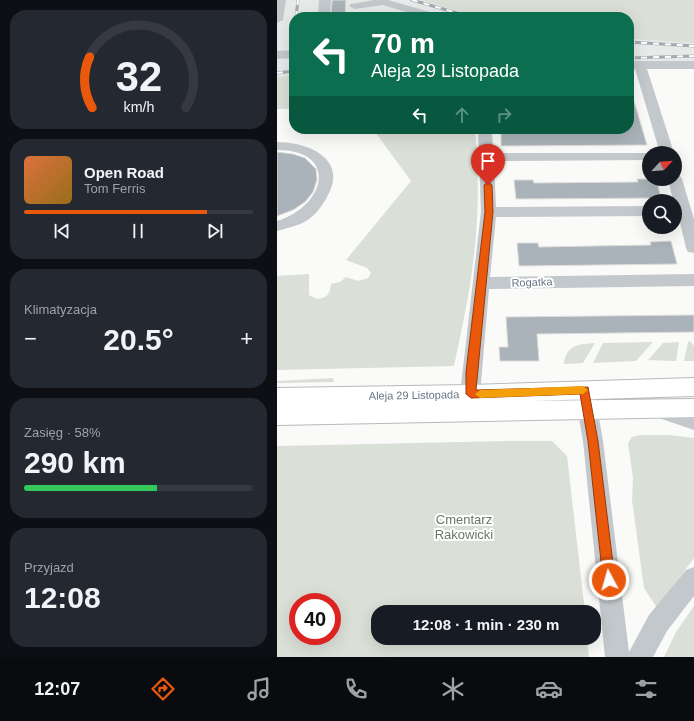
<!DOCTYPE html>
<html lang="pl">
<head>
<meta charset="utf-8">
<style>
  body { margin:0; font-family:Arial,sans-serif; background:#242831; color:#f1f3f6; height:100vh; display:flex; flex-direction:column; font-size:15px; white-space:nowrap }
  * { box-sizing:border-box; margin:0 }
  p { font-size:13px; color:#9ea1a6 }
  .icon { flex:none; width:22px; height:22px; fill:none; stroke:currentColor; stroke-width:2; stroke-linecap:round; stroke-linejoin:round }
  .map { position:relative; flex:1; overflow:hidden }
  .drawer { display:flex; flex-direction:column; gap:10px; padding:10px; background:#0d0f14; width:277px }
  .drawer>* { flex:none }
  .top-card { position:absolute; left:12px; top:12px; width:345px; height:122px; border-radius:16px; box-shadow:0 4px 16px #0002; background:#0b6e4f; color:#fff; overflow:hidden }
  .needle { width:26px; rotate:64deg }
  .tools { position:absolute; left:365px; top:146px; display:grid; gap:8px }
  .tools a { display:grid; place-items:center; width:40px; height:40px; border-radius:50%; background:#171b24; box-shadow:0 4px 16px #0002; font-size:20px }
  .speed { position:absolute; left:12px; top:593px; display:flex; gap:8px; font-size:20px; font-weight:700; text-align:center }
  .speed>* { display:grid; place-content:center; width:52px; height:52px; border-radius:50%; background:#171b24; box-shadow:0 4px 16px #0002; line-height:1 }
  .speed .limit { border:6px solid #d22; background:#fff; color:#111 }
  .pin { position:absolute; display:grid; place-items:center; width:34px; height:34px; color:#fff; margin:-41px -17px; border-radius:50% 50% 50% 0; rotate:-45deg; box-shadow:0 0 4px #0007 }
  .pin .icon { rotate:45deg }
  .me { position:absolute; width:44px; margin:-22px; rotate:354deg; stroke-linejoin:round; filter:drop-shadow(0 0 3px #0008) }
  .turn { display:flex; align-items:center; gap:14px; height:84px; padding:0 16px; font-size:18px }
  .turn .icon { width:52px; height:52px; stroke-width:2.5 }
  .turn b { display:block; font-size:28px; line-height:34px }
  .lanes { display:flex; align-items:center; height:38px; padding:0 16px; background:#0003; justify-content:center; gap:20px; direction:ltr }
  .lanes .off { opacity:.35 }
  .big { font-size:30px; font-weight:600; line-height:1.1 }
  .drawer .card { flex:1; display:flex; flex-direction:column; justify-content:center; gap:6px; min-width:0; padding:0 14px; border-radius:16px; background:#242831 }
  .drawer .dial { align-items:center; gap:0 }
  .dial svg { height:104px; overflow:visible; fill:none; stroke:#363941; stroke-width:7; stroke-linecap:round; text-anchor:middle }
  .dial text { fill:#f1f3f6; stroke:none }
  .song { display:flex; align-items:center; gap:12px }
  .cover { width:48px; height:48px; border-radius:6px; background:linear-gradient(135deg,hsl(20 70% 55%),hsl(40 70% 35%)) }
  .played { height:4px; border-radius:2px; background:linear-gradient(90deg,#ea580c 80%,#363941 80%) }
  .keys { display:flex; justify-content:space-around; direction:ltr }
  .heat { display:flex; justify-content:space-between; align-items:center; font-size:22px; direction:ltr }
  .charge { height:6px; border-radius:3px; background:linear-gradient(90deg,#34c759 58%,#363941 0) }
  .trip { position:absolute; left:94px; top:605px; width:230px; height:40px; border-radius:16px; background:#171b24; box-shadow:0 4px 16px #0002; font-weight:600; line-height:40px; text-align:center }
  .tabs { display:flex; height:64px; justify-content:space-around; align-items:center; background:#090b0e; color:#9ea1a6 }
  .tabs .icon { width:28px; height:28px }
  .tabs .current { color:#ea580c }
  .tabs b { font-size:18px; color:#f1f3f6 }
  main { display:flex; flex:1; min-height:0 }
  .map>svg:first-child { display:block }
  .built { fill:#e8e9e9 }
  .green { fill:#dadfd7; fill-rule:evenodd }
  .building { fill:#aab3b9; stroke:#dcdcda }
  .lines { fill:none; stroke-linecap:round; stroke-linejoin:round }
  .major-casing { stroke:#b5babe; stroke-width:2 }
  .minor { fill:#c3c8cc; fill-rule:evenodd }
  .major { fill:#fff; fill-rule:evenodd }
  .rail-casing { stroke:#a2aab0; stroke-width:3 }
  .rail { stroke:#fff; stroke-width:2; stroke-dasharray:6; stroke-linecap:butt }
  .route { fill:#ea580c; stroke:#983908 }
  .slow { fill:#f59e0b }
  .labels { text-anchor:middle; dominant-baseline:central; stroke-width:4; stroke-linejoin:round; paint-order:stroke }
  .street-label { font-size:11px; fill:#657683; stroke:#fff }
  .near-park-label { font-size:13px; fill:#687a64; stroke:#fff }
</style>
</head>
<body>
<main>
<section class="drawer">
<div class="card dial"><svg viewBox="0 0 100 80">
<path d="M14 69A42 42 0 1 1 86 69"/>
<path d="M14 69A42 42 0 0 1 12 30" stroke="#ea580c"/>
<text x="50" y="56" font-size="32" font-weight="700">32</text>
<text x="50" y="72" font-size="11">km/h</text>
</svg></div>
<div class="card">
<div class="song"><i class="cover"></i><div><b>Open Road</b><p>Tom Ferris</p></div></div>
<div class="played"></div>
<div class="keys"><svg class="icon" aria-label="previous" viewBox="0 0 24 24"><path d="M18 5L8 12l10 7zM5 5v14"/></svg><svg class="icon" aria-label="pause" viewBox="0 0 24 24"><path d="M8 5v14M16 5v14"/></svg><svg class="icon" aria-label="next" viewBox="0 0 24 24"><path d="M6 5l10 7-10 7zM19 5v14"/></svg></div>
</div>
<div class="card"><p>Klimatyzacja</p>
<div class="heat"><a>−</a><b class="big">20.5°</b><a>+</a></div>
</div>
<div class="card"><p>Zasięg · 58%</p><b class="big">290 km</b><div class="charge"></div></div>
<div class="card"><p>Przyjazd</p><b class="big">12:08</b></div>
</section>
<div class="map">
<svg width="417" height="657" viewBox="0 0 417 657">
  <rect width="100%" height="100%" fill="#fafaf8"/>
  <!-- built -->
  <path class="built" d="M0 0H143L201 17H17V75L0 77Z
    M352 39 417 43V61L352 62Z"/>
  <!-- green -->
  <path class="green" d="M143 0H417V43L352 39V17H201Z
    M17 75V109H0V77Z
    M96 129H198C202 174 202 219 196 263 192 298 184 332 177 366L0 370V276L32 274V295L40 299C50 298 53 294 54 284L63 282 69 277 81 281 91 278 94 273 90 268 69 260 134 181Z
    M413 341 417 346V361H407L411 342Z
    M376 342 359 361 316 363 326 343Z
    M402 342 399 361 371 360 386 343Z
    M318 343 306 363 287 364C289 345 302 344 318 343Z
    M56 378 57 382 0 383V381Z
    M364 435H392L417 438V558L380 608 367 588 355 500 356 478 351 443 355 437Z
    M231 441H275L290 456 308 612H101V638H310L312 657H0V446ZM21 602H55V636H21Z
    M417 606V657H387L399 632Z"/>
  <!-- building -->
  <path class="building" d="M55 0H69L68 16 54 17Z
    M357 101 370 145 224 146V132H235V129H252L253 132 350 131V129H352V102Z
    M0 152 16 154 28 158 39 169 40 180 36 192 28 202 16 210 0 216Z
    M360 179H379L384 198 239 199 237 180H256L257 183 361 182Z
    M394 241 400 264 242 266 240 243H261L262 247 374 245 373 242Z
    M417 315V332L260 334 262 361H223L222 347H231L229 317Z"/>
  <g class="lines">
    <defs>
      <path id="major" d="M417 378V396L253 401 417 399V417L0 425V388L193 385Z"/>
    </defs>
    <!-- major casing -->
    <use href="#major" class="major-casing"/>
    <!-- minor -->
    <path class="minor" d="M0 0H9L6 20 0 23Z
      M42 0H54L53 17H41Z
      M97 0H111L163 15 165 17H146L106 5 78 9 72 6 74 4Z
      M17 50V58L0 59V51Z
      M352 61H417V69H370L397 153H383L358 69H352Z
      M201 129H215L216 153H377H372V160L217 161 219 207 372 206V216L219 217 213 277 417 274V286L212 289 203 394 200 399 193 401 186 399 183 394 204 212Z
      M0 142C30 142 71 158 51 195 46 205 39 215 29 221 21 226 10 228 0 231V221C48 207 63 150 0 150Z
      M398 175 403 176 405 179 417 219V253L411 252 409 248 398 201H396L391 179H398Z
      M307 383 314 385 317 390 326 441 352 652 372 615 409 570 417 567V596L390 631 376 657H328L306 441 297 390 300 385Z
      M380 402 417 414V430L373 415 370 410 373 405Z"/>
    <!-- major -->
    <use href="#major" class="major"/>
    <defs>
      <path id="rail" d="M135 0 194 17
        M19 17 21 0
        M352 42 417 46
        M16 44 17 37
        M352 58 417 56
        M0 73 17 71"/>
    </defs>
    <!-- rail casing -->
    <use href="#rail" class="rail-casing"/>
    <!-- rail -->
    <use href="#rail" class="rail"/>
  </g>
  <!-- route -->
  <path class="route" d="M211 182 215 185 216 212 199 390 311 387 321 441 338 580 336 584 332 585 328 584 326 580 311 441 303 394 194 398 189 394V372L208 212 207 185Z"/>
  <!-- slow -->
  <path class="slow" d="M306 386 311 390 306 394 203 398 198 394 203 390Z"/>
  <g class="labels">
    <!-- street labels -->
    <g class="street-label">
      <text transform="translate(255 282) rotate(-2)">Rogatka</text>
      <text transform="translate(137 395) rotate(-1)">Aleja 29 Listopada</text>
    </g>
    <!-- near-park labels -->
    <g class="near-park-label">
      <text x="187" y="519">Cmentarz<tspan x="187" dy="15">Rakowicki</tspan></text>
    </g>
  </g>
</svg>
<div class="tools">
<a><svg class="needle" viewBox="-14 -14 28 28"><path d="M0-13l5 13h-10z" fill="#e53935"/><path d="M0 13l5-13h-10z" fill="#9ea1a6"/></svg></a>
<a><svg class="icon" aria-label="search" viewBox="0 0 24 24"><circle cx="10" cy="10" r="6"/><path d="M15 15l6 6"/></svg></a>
</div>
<div class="speed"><div class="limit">40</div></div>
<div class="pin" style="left:211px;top:185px;background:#d93025"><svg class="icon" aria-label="arrive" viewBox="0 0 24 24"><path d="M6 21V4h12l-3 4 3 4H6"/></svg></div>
<svg class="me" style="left:332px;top:580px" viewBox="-20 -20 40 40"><circle r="17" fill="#ea580c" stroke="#fff" stroke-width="3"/><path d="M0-11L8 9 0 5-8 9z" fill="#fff"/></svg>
<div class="trip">12:08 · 1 min · 230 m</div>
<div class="top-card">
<div class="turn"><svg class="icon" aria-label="left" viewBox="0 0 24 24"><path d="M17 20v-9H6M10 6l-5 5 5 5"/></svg><div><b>70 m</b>Aleja 29 Listopada</div></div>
<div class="lanes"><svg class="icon" aria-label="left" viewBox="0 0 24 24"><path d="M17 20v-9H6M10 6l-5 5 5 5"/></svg><svg class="icon off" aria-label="ahead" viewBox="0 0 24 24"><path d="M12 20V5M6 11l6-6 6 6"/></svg><svg class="icon off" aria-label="right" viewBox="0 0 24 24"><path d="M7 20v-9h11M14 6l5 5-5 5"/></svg></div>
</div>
</div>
</main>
<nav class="tabs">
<b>12:07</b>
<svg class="icon current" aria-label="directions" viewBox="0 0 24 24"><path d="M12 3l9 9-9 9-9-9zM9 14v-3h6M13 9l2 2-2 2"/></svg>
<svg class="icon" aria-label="music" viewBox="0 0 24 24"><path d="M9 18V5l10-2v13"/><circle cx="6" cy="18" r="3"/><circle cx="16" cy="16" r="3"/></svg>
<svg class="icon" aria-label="phone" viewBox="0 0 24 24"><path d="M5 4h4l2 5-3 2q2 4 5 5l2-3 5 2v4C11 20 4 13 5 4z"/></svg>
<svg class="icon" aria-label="climate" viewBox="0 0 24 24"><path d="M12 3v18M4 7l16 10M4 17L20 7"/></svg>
<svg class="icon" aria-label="car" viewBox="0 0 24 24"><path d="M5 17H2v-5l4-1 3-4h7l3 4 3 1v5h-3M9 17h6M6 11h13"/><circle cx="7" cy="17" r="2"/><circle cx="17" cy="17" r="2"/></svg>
<svg class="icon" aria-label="filters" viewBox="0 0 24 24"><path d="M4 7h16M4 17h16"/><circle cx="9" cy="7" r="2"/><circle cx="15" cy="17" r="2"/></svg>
</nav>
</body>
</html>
